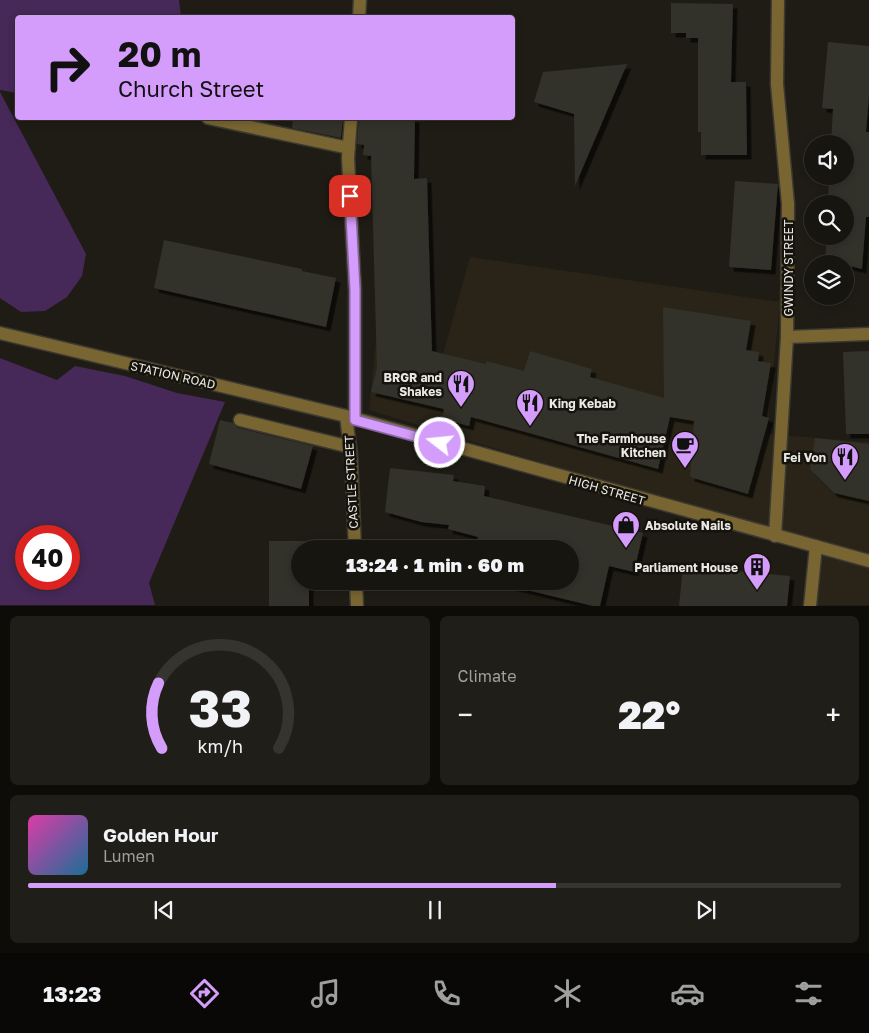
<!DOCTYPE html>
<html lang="en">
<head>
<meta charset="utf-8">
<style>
  body { margin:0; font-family:"Golos Text",sans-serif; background:#201e19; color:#f1f3f6; height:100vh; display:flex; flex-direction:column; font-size:19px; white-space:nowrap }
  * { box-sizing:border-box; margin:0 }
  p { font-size:16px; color:#9e9f9f }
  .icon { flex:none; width:28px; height:28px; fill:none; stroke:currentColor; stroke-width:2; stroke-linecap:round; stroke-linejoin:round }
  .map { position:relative; height:606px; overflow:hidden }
  .details { display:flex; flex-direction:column; gap:10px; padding:10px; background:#0d0c09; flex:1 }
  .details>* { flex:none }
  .hud { position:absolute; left:15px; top:15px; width:500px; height:105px; border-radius:5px; box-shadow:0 2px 8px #0003,0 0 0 1px #363430; background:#d49cfb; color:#111; overflow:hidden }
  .buttons { position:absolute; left:804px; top:135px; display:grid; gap:10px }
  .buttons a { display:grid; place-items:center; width:50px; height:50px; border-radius:50%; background:#171510; box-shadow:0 2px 8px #0003,0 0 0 1px #363430; font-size:25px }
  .speed { position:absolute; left:15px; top:525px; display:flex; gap:10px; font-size:25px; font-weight:700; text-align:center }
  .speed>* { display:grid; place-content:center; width:65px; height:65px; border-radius:50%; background:#171510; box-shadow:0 2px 8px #0003,0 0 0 1px #363430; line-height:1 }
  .speed .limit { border:8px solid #d22; background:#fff; color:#111 }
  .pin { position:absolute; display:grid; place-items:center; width:42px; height:42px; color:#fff; margin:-21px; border-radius:10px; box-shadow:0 2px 8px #0006 }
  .me { position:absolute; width:55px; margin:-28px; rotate:286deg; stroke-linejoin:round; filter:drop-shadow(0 0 4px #0008) }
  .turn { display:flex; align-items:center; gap:18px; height:105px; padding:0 20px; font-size:22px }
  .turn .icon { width:65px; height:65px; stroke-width:2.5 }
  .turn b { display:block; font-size:35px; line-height:42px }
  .big { font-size:38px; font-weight:800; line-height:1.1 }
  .details .card { flex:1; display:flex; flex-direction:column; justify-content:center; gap:8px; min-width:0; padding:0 18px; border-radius:8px; background:#201e19 }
  .details .dial { align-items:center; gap:0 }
  .dial svg { height:130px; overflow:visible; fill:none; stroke:#363430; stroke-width:7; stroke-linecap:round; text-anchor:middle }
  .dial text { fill:#f1f3f6; stroke:none }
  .song { display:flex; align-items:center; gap:15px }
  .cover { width:60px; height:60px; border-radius:8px; background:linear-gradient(135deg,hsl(320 70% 55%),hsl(200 70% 35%)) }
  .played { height:5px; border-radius:2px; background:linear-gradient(90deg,#d49cfb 65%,#363430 65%) }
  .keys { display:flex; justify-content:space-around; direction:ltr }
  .heat { display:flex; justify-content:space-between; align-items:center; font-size:28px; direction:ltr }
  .details .tiles { flex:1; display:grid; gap:10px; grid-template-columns:1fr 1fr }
  .card:last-child { grid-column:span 2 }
  .trip { position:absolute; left:291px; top:540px; width:288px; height:50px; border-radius:25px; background:#171510; box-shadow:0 2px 8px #0003,0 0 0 1px #363430; font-weight:800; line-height:50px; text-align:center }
  .dock { display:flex; height:80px; justify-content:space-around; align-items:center; background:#090806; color:#9e9f9f }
  .dock .icon { width:35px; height:35px }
  .dock .current { color:#d49cfb }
  .dock b { font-size:22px; color:#f1f3f6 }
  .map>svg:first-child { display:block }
  .built { fill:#292417 }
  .green { fill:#462859; fill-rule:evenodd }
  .building { fill:#333029; filter:url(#shadow) }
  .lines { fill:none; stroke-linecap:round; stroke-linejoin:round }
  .minor-casing { stroke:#3b3932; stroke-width:15 }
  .minor { stroke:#786531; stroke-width:12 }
  .route-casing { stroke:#8a65a3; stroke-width:12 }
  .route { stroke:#d49cfb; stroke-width:9 }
  .labels { text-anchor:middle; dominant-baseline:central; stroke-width:5; stroke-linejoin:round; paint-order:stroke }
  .street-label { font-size:12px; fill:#e9e8e3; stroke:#15130c }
  .poi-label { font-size:12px; font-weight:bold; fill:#e9e8e3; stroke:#15130c; text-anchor:end }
</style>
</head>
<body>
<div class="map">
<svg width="869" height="606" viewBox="0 0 869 606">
  <defs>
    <filter id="shadow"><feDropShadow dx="4.5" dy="4.5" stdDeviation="0" flood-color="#0009"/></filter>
  </defs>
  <rect width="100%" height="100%" fill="#1f1c15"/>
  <!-- built -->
  <path class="built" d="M470 257 780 302 767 434 869 442V605H815L816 546 369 410 376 341 443 354Z"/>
  <!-- green -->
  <path class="green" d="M0 0H179L181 17 18 18 17 93 0 90Z
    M0 92 86 254 82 276 67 297 45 311 21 312 0 298Z
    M0 358 57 380 75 366 125 376 177 393 225 402 149 583 155 605H0ZM26 536H69V579H26Z"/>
  <!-- building -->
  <path class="building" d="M671 3 733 4 731 82H746L747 155H701V132H698V38H686V33H671Z
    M828 42 869 46V96L866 132H869V217H866L862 269 845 265V264L825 261 827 236H845V204H828L829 176H845V144H831L833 109 822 108Z
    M627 64 575 186 574 114 534 102 543 72Z
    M293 118H343L341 138 292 128Z
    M359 118H415L414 179 427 178 432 351 486 364 487 361 524 371 530 351 592 369 590 377 664 398 663 307 751 321 746 350 759 352 758 361 771 363 762 416 769 418 748 494 690 477 694 421 670 417 658 469 471 417 469 426 442 419 444 409 371 392 377 368 371 156 363 155 364 145 357 144Z
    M735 181 778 184 771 270 729 267Z
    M164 240 302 269V271L336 278 326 327 154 288Z
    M869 351V434H846L843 352Z
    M220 420 233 423 238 428 313 446 301 489 209 464Z
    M815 438 869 444V501L834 493 810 469Z
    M390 468 454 475 453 481 485 486 484 496 643 533 634 572 609 566 600 606H593L502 584 503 581H570V549H493L488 547 489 543 477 542 478 537 448 529 449 525 421 522 385 512Z
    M269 541H309V549H300V581H309V606H269Z
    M683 566 790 576 787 606H679Z"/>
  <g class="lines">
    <defs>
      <path id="minor" d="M359 18 360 0
        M208 118 349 148
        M351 118 348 158 355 290V420
        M0 333 346 416 869 561
        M787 337 869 334
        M346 416 351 455 355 549
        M240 420 350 447
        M775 536 787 337 788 204 777 84 778 0
        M356 581 357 606
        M810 606 816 546"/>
    </defs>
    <!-- minor casing -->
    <use href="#minor" class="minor-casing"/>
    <!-- minor -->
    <use href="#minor" class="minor"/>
  </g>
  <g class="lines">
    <defs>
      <path id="route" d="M350 196 355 290V420L440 443"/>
    </defs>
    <!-- route casing -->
    <use href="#route" class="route-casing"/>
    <!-- route -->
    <use href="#route" class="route"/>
  </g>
  <!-- icons -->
  <defs>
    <symbol id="restaurant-pin" viewBox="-11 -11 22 30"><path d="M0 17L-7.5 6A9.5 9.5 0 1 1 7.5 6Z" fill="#d49cfb" stroke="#15130c"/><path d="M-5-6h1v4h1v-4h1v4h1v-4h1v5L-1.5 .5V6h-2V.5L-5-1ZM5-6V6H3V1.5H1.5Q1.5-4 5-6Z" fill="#111"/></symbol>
    <symbol id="cafe-pin" viewBox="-11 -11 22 30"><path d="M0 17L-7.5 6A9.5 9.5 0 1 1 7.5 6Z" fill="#d49cfb" stroke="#15130c"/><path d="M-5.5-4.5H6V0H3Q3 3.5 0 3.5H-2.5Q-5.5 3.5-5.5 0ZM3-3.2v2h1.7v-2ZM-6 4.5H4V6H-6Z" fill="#111"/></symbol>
    <symbol id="shop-pin" viewBox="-11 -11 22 30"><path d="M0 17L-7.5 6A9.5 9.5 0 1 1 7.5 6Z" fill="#d49cfb" stroke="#15130c"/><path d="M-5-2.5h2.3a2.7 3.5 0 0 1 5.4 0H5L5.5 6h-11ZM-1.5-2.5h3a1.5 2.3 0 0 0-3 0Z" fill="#111"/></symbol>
    <symbol id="building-pin" viewBox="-11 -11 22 30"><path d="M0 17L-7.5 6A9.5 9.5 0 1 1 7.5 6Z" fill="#d49cfb" stroke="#15130c"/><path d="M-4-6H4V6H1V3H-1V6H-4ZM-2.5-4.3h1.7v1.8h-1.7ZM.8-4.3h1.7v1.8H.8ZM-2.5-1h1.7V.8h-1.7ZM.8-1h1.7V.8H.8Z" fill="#111"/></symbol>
  </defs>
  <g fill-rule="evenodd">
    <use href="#restaurant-pin" x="445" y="368" width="32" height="43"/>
    <use href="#restaurant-pin" x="514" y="387" width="32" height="43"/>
    <use href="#cafe-pin" x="669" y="429" width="32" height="43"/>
    <use href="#restaurant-pin" x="829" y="441" width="32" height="43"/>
    <use href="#shop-pin" x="610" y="509" width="32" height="43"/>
    <use href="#building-pin" x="741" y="551" width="32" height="43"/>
  </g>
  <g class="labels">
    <!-- street labels -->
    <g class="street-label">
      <text transform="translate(788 268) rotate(-90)">GWINDY STREET</text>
      <text transform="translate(173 375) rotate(13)">STATION ROAD</text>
      <text transform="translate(351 482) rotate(-93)">CASTLE STREET</text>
      <text transform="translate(607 490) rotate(16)">HIGH STREET</text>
    </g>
    <!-- poi labels -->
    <g class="poi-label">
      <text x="442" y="377">BRGR and<tspan x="442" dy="14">Shakes</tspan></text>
      <text x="549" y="403" text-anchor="start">King Kebab</text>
      <text x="666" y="438">The Farmhouse<tspan x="666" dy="14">Kitchen</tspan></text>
      <text x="826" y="457">Fei Von</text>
      <text x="645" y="525" text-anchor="start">Absolute Nails</text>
      <text x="738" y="567">Parliament House</text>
    </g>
  </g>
</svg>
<div class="buttons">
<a><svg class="icon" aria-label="sound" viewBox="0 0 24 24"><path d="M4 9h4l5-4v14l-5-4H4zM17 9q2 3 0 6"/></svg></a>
<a><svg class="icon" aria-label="search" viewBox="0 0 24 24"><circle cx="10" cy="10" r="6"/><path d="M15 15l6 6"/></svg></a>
<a><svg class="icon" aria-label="layers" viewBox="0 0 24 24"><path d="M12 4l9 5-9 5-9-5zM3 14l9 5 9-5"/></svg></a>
</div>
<div class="speed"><div class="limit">40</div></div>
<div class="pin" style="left:350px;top:196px;background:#d93025"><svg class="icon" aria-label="arrive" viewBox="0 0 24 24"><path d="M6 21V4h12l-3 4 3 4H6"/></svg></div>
<svg class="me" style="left:440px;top:443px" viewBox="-20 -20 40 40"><circle r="17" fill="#d49cfb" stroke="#fff" stroke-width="3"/><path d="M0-11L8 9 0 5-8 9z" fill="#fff"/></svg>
<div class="trip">13:24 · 1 min · 60 m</div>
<div class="hud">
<div class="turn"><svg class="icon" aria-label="right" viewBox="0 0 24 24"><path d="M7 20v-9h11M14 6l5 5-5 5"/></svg><div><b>20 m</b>Church Street</div></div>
</div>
</div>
<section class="details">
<div class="tiles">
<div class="card dial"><svg viewBox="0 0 100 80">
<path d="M14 69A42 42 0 1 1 86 69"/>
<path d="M14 69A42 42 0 0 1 12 29" stroke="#d49cfb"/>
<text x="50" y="56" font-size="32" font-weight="700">33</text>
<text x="50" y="72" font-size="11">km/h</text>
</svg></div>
<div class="card"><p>Climate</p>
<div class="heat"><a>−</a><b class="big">22°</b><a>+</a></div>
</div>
<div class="card">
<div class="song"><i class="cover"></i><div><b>Golden Hour</b><p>Lumen</p></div></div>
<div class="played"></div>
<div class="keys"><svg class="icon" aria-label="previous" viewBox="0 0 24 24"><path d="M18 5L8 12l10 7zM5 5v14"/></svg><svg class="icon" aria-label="pause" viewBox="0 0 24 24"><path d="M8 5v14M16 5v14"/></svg><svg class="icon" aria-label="next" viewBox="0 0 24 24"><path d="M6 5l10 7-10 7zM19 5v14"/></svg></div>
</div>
</div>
</section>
<nav class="dock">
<b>13:23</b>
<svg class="icon current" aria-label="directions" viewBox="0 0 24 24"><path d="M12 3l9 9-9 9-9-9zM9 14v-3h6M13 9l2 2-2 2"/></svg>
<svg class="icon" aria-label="music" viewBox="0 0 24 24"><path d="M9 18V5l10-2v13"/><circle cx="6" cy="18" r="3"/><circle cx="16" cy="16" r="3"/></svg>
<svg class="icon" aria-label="phone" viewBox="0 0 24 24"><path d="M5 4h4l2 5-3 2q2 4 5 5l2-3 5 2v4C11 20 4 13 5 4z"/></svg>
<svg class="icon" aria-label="climate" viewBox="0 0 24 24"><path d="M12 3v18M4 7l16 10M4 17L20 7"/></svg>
<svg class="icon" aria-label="car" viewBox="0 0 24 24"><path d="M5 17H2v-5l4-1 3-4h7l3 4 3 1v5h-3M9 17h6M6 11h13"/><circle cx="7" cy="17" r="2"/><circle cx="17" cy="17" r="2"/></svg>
<svg class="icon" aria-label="filters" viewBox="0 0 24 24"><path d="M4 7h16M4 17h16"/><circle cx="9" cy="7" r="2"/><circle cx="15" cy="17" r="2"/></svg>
</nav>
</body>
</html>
